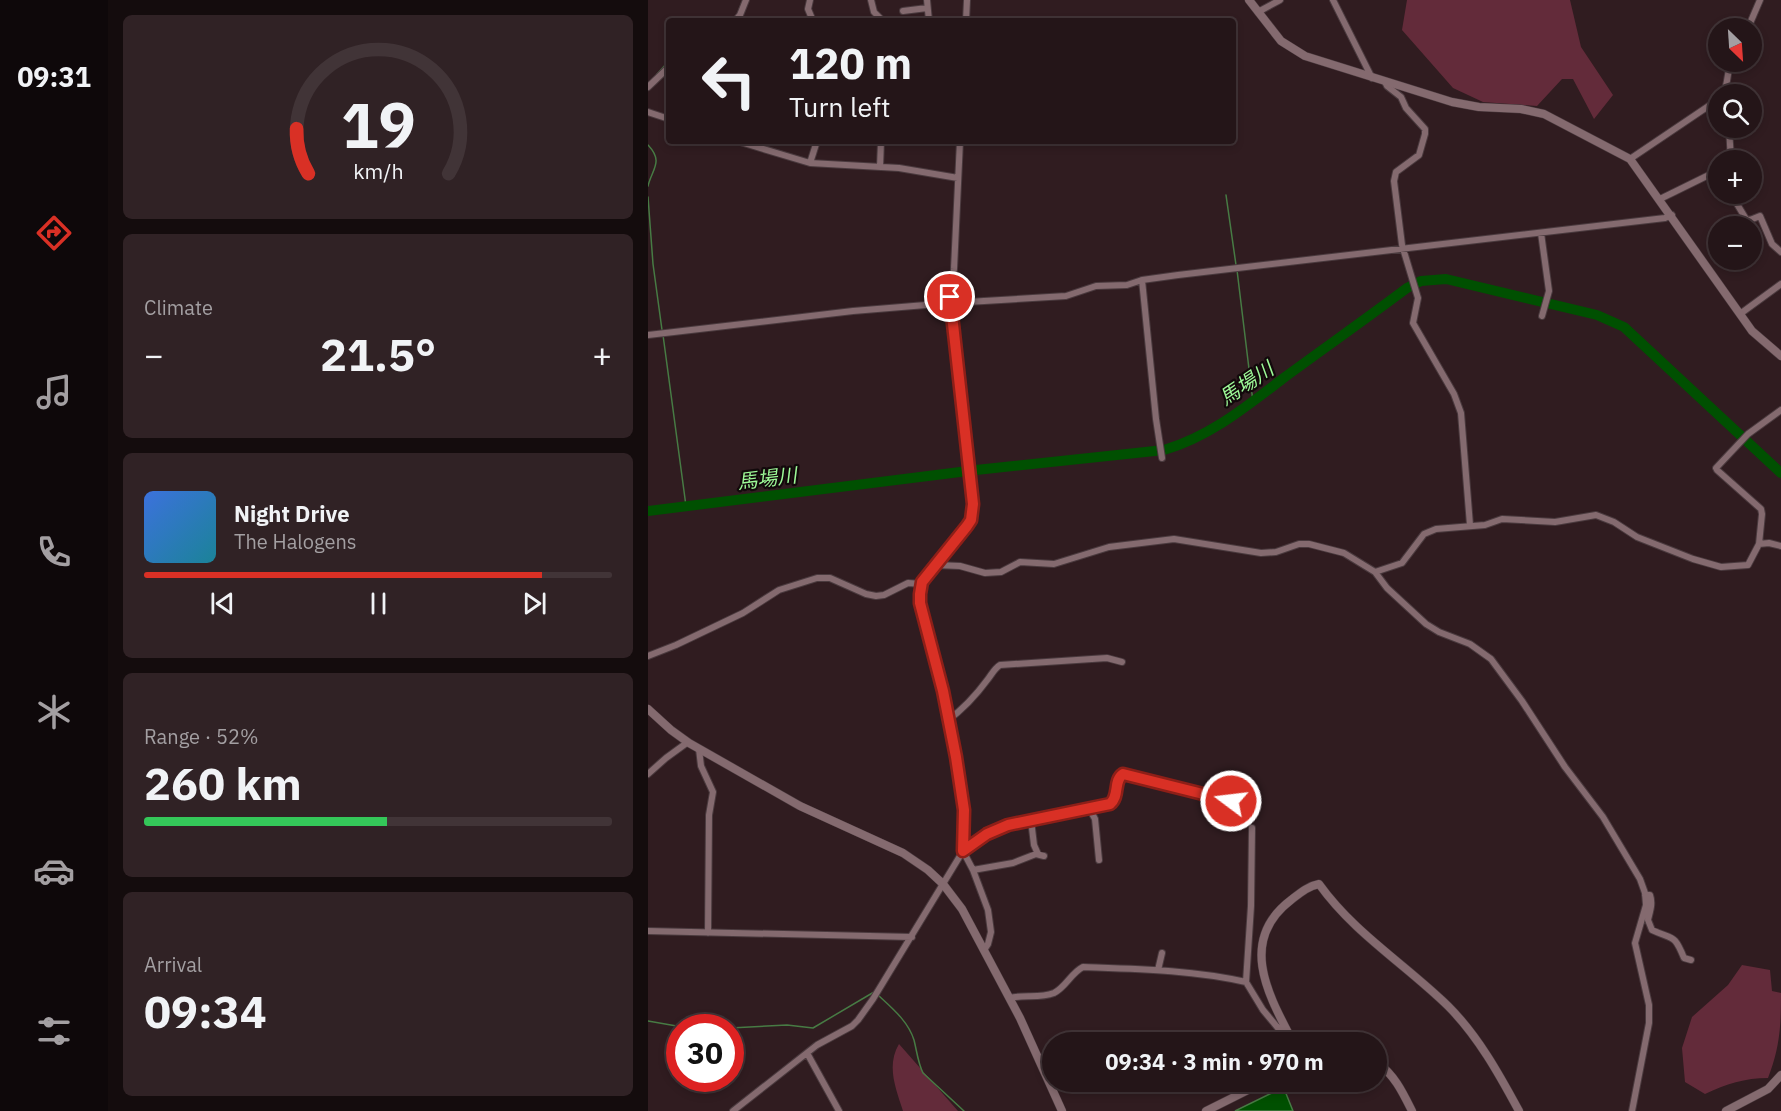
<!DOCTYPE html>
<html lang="en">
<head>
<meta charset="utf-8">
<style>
  body { margin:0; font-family:"IBM Plex Sans","Noto Sans JP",sans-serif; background:#302225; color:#f1f3f6; height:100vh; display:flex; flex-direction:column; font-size:22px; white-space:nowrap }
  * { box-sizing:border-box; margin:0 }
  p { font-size:20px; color:#a39fa2 }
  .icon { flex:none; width:33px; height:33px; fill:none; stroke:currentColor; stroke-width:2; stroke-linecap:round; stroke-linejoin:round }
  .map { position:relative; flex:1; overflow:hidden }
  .details { display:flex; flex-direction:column; gap:15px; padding:15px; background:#140c0d; width:540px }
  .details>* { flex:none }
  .banner { position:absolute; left:18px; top:18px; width:570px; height:126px; border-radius:6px; box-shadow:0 3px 9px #0003,0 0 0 2px #413437; background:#241518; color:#f1f3f6; overflow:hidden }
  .needle { width:39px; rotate:155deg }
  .tools { position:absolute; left:1060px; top:18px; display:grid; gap:12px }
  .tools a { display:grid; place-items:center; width:54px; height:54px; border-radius:50%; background:#241518; box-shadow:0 3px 9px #0003,0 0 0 2px #413437; font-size:30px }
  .speed { position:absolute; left:18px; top:1014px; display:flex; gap:12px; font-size:30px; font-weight:700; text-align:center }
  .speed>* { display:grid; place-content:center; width:78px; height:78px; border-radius:50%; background:#241518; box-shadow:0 3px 9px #0003,0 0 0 2px #413437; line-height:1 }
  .speed .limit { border:9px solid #d22; background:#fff; color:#111 }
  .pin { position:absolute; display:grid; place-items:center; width:51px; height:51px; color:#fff; margin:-26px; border:3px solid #fff; border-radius:50%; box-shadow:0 2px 6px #0007 }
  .me { position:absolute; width:66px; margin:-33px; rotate:285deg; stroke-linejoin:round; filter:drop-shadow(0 0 4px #0008) }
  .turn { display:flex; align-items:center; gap:21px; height:126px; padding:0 24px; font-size:27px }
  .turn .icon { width:78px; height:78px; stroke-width:2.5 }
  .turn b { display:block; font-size:42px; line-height:51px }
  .big { font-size:45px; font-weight:700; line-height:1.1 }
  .details .widget { flex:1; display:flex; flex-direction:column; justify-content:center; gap:9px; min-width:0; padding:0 21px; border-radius:9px; background:#302225 }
  .details .dial { align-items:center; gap:0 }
  .dial svg { height:156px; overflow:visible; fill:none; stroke:#413437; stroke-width:7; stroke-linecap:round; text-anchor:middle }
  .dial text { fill:#f1f3f6; stroke:none }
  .song { display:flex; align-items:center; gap:18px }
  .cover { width:72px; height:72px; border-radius:9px; background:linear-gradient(135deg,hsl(220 70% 55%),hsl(190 70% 35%)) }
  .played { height:6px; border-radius:3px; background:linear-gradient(90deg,#d93025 85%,#413437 85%) }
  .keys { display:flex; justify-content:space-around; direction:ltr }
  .heat { display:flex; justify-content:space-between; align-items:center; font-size:33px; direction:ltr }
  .charge { height:9px; border-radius:4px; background:linear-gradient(90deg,#34c759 52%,#413437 0) }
  .trip { position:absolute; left:394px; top:1032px; width:345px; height:60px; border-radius:30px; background:#241518; box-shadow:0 3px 9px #0003,0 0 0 2px #413437; font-weight:700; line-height:60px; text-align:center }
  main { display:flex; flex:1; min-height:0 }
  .tabs { display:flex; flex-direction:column; width:108px; justify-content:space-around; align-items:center; background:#0e080a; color:#a39fa2 }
  .tabs .icon { width:42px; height:42px }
  .tabs .selected { color:#d93025 }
  .tabs b { font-size:27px; color:#f1f3f6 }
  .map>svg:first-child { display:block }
  .green { fill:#632b3a }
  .water { fill:#005001; stroke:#477b44; stroke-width:1.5 }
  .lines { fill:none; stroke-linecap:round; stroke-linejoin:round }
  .stream { stroke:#477b44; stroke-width:1.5 }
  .river { stroke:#005001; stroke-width:10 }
  .minor-casing { stroke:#4a3a3e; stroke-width:8 }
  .tertiary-casing { stroke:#4a3a3e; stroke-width:9 }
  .minor { stroke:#846a6f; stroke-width:6 }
  .tertiary { stroke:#846a6f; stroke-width:8 }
  .route-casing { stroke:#8d1f18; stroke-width:15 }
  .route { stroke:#d93025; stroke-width:10 }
  .labels { text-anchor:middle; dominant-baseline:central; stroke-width:4.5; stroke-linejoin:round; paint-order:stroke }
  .water-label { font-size:20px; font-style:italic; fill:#9df997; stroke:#12090b }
</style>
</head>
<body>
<main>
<nav class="tabs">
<b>09:31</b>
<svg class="icon selected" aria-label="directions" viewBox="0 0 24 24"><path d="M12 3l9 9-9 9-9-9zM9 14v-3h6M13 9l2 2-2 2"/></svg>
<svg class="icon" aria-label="music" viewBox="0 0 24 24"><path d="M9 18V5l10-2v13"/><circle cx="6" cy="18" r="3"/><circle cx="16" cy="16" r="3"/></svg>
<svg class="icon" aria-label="phone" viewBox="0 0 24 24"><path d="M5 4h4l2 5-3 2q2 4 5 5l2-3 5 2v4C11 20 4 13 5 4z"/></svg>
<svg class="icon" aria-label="climate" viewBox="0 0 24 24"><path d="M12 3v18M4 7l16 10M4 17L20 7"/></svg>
<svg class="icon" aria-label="car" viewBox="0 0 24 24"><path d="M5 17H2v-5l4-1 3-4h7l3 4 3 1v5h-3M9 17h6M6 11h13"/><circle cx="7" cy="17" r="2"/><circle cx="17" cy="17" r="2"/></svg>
<svg class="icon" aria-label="filters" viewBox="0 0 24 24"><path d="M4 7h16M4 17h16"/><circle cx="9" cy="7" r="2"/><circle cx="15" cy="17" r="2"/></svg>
</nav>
<section class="details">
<div class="widget dial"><svg viewBox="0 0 100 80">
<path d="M14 69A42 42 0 1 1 86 69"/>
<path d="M14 69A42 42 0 0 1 8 46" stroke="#d93025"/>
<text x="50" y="56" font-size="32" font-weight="700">19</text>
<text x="50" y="72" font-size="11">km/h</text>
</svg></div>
<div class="widget"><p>Climate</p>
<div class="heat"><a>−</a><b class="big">21.5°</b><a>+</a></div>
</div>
<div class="widget">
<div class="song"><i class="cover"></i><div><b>Night Drive</b><p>The Halogens</p></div></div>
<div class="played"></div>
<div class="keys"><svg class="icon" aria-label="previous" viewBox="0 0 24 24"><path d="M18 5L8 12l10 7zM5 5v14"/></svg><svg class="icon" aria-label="pause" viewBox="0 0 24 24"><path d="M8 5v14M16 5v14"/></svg><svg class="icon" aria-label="next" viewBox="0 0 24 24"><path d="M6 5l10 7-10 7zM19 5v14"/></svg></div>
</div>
<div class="widget"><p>Range · 52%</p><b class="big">260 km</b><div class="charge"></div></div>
<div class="widget"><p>Arrival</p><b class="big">09:34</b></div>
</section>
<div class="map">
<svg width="1133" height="1111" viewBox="0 0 1133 1111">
  <rect width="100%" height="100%" fill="#301c20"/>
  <!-- green -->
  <path class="green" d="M759 0H922L933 47 965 95 946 119 925 79H914L889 106 835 102 805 88 754 30Z
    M1094 965 1122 970 1124 991 1133 993C1133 1026 1132 1047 1120 1078 1097 1078 1078 1084 1057 1094L1037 1082 1034 1048 1044 1017 1080 985Z
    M251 1044 310 1111H255C248 1089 238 1066 251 1044Z"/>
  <!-- water -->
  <path class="water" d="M632 1089 637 1091 645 1111H587Z"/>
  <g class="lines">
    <!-- stream -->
    <path class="stream" d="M91 10 95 0
      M9 74 21 61
      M0 145C16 162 4 169 0 186
      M578 195 588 265
      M0 197 5 264 14 330
      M589 270 605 402
      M15 335 38 506
      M230 995C244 1008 260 1021 266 1040 269 1052 270 1063 275 1073L316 1111
      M0 1021 40 1028
      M82 1028 139 1025 165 1028 226 992"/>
    <!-- river -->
    <path class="river" d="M0 511 328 470 516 450C563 436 599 406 637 377 678 347 719 318 759 288L773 281 798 279 949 315 976 327 1133 473"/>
    <defs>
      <path id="minor" d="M162 0 160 9 165 21
        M223 0 226 12 235 21
        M279 0 281 21
        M685 0 724 78
        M255 11 279 8
        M610 12 632 0
        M87 21 92 15 98 0
        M318 21 319 0
        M1100 28 1112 0
        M737 82 739 86 753 97 758 108 777 129V134L771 155 748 172 746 181 754 245 770 298 765 323 806 394 813 413 822 525
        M0 87 21 67
        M1075 94C1081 83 1078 72 1084 62
        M0 112 21 119
        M1081 128 1083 160
        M89 141 162 163 251 168 310 178
        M312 141 306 269 302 303 325 504 323 520 319 526 274 582 271 598 295 691 308 757 316 810 315 851 325 870 340 910 343 932 340 944 336 950
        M982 159 1071 99
        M162 163 169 141
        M232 167 233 141
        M1083 194 1098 219 1102 220 1112 216 1124 244 1133 252
        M1012 199 1071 170
        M893 233 901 291 894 316
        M494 280 508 419 514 458
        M1092 314 1133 284
        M0 335 205 311 302 303 418 296 448 286 479 285 494 280 530 275 1017 218 1024 215
        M1111 544 1114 514 1113 509 1069 470 1068 468 1100 434 1133 410
        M288 565 312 566 337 573 353 572 372 562 406 564 461 547 526 539 613 553 628 552 651 544H661L696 553 727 572 754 563 776 534 788 529 837 525 854 519 907 522 948 515 966 522 989 537 1045 559 1073 567 1100 565 1111 544 1121 543 1133 546
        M727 572 739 588 778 624 791 632 822 644 843 659 874 701 917 767 955 817 992 879 997 893 998 905 987 943 1001 1005V1023L984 1111
        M0 656 28 645 95 613 131 590 169 578H182L218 594 228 596 236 595 260 583 273 584
        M299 721C314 710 329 694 340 679 344 674 346 669 352 665L459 658 474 662
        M51 749 53 766 65 792 61 815 60 933
        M0 774 18 758 40 742
        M441 808 447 819 451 860
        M383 820 386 845 390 854
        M325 870 365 863 388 854 396 856
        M997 895H1002C1005 904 1002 911 1000 920L1004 930C1025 940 1026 933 1036 958L1043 960
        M0 931 264 937
        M510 970 514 953
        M598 982 603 906 604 828
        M362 998C376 994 391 999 406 993 418 987 423 973 435 967 490 969 544 970 598 982L615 1010 630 1028 637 1027
        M159 1053 191 1111
        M85 1111 169 1045 204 1026 210 1020 225 999 315 851 339 834 360 825 462 804 466 801 469 780 475 774 590 803"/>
      <path id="tertiary" d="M601 0 633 41 657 56 804 102 831 107 873 109 896 114 982 159 1104 331 1133 356
        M0 709 23 730 41 743 152 806 255 853 280 870 295 884 314 909 372 1018 414 1111
        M645 1042C621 996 589 941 643 900 652 893 660 886 671 884 706 933 757 964 800 1006 830 1036 851 1074 871 1111
        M729 1062C747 1076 754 1091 764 1111
        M558 1111 616 1082
        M1078 1111 1120 1089 1133 1075"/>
    </defs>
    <!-- minor casing -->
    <use href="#minor" class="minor-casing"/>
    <!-- tertiary casing -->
    <use href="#tertiary" class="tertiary-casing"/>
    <!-- minor -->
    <use href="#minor" class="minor"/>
    <!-- tertiary -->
    <use href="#tertiary" class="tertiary"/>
  </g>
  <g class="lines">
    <defs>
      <path id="route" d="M302 297 325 504 323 520 319 526 274 582 272 594V603L295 691 308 757 316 810 315 851 339 834 360 825 462 804C472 796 465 781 475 774L583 801"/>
    </defs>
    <!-- route casing -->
    <use href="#route" class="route-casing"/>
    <!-- route -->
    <use href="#route" class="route"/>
  </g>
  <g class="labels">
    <!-- water labels -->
    <g class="water-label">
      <text transform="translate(598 383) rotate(-34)">馬場川</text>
      <text transform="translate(119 478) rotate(-7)">馬場川</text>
    </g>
  </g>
</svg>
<div class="tools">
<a><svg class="needle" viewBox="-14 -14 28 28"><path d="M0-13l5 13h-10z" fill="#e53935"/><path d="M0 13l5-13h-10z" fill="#a39fa2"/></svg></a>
<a><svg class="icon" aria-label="search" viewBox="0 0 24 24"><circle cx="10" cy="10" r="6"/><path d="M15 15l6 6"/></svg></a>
<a>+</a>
<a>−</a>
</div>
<div class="speed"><div class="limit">30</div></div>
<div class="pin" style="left:302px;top:297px;background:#d93025"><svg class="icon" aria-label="arrive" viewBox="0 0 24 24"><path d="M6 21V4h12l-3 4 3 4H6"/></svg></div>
<svg class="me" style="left:583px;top:801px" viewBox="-20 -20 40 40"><circle r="17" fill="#d93025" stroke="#fff" stroke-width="3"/><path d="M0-11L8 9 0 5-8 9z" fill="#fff"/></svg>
<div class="trip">09:34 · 3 min · 970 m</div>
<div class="banner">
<div class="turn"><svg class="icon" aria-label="left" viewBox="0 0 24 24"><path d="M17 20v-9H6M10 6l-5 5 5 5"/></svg><div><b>120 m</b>Turn left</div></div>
</div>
</div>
</main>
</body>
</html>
